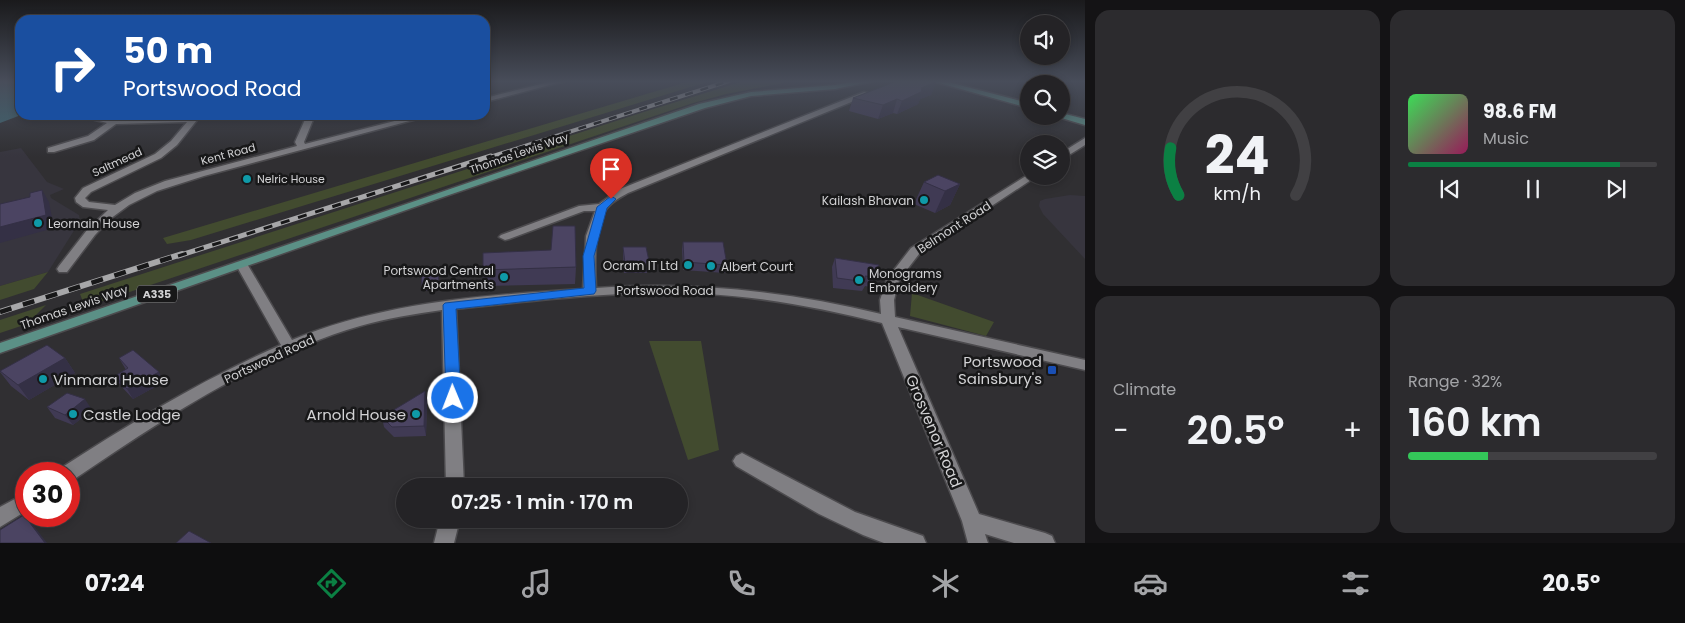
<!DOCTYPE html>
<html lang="en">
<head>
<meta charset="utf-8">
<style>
  body { margin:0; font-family:Poppins,sans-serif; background:#2c2b2e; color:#f1f3f6; height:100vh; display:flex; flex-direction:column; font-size:19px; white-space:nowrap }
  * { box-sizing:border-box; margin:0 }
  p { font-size:16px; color:#a3a4a7 }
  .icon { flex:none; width:28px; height:28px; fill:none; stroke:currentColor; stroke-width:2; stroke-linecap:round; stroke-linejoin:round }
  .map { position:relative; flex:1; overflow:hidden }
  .drawer { display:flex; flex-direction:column; gap:10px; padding:10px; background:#141315; width:600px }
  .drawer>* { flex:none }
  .banner { position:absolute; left:15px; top:15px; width:475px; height:105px; border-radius:15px; box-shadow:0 2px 8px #0003,0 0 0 1px #414043; background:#1a4fa0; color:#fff; overflow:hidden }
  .fabs { position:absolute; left:1020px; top:15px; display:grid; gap:10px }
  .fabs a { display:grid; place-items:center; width:50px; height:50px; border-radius:50%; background:#242326; box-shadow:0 2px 8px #0003,0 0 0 1px #414043; font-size:25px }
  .speed { position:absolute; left:15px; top:462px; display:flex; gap:10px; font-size:25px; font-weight:700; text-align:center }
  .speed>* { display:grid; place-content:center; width:65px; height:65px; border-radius:50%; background:#242326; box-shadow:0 2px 8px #0003,0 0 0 1px #414043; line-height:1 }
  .speed .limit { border:8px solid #d22; background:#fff; color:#111 }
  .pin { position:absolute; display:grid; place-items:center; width:42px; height:42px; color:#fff; margin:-51px -21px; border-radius:50% 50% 50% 0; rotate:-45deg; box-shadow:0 0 5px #0007 }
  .pin .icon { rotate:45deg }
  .me { position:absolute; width:55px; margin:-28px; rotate:359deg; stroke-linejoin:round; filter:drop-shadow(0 0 4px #0008) }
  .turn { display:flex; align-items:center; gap:18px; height:105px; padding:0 25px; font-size:22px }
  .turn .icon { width:65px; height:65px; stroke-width:2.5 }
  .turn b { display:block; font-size:35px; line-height:42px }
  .big { font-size:38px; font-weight:600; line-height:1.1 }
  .drawer .widget { flex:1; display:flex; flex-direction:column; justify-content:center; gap:8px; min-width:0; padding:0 18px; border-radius:15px; background:#2c2b2e }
  .drawer .dial { align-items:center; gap:0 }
  .dial svg { height:130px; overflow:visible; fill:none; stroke:#414043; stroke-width:7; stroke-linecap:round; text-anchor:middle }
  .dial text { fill:#f1f3f6; stroke:none }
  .song { display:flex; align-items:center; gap:15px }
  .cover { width:60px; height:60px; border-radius:8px; background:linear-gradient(135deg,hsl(130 70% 55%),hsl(330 70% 35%)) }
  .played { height:5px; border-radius:2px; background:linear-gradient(90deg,#0b8043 85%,#414043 85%) }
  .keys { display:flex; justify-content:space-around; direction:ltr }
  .heat { display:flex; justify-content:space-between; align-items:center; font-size:28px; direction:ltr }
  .charge { height:8px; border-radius:4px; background:linear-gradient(90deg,#34c759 32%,#414043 0) }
  .drawer .tiles { flex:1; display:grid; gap:10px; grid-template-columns:repeat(2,1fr) }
  .trip { position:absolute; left:396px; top:478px; width:292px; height:50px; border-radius:25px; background:#242326; box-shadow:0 2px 8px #0003,0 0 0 1px #414043; font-weight:600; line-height:50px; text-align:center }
  .tab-bar { display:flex; height:80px; justify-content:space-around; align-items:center; background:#0e0e0f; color:#a3a4a7 }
  .tab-bar .icon { width:35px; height:35px }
  .tab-bar .selected { color:#0b8043 }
  .tab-bar b { font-size:22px; color:#f1f3f6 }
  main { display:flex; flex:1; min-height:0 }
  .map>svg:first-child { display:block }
  .built { fill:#37353e }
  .green { fill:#424b2f }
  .water { fill:#3e6772 }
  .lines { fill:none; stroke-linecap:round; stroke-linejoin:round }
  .minor-casing { stroke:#4c4b4e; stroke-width:3 }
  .major-casing { stroke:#4c4b4e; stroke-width:3 }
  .minor { fill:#807f83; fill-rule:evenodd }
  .major { fill:#5b9086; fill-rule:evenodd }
  .rail-far2-casing { stroke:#a7a7a9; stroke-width:4 }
  .rail-far1-casing { stroke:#a7a7a9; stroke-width:5 }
  .rail-casing { stroke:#a7a7a9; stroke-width:6 }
  .rail-far2 { stroke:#181819; stroke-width:2.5; stroke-dasharray:8; stroke-linecap:butt }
  .rail-far1 { stroke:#181819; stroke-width:3; stroke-dasharray:9; stroke-linecap:butt }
  .rail { stroke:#181819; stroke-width:4.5; stroke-dasharray:12; stroke-linecap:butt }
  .wall { fill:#403a54 }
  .shaded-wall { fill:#343045 }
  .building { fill:#4b4462; stroke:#343045 }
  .route { fill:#1a73e8; stroke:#114b97 }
  .culture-dot { fill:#0f9aa8; stroke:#181819; stroke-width:2 }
  .transit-dot { fill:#1a4fb4; stroke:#181819; stroke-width:2 }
  .labels { text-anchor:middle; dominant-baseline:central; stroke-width:5; stroke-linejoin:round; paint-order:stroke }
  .far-street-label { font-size:11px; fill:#d2d2d4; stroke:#181819 }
  .far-poi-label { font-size:11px; fill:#d2d2d4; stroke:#181819; text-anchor:start }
  .shield { fill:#181819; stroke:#9a9a9c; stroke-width:1 }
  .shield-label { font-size:11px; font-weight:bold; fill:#d2d2d4 }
  .poi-label { font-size:12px; fill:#d2d2d4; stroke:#181819; text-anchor:end }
  .street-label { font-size:12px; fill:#d2d2d4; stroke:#181819 }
  .near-poi-label { font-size:15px; fill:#d2d2d4; stroke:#181819; text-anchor:end }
  .near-street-label { font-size:15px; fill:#d2d2d4; stroke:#181819 }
</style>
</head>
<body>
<main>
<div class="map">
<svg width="1085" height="543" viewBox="0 0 1085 543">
  <rect width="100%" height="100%" fill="#302f32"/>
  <!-- built -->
  <path class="built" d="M21 148 47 182 64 189 50 195 51 198 79 215 80 221 48 272 0 286V152Z
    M1070 195 1085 196V259L1043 214 1039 206 1040 201 1045 199Z"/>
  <!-- green -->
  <path class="green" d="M690 81H710L191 240 167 244 163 238Z
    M744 81H793L726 94 693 103 85 307 80 294 647 111Z
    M48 272 34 289 0 300V286Z
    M912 293 994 322 986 336 910 316Z
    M46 305 27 324 0 333V320Z
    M649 341H701L719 450 688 460Z"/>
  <!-- water -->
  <path class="water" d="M0 81H20L21 115 0 123Z"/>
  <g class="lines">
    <defs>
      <path id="minor" d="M553 81H565L485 102V98Z
        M864 92 871 94 628 193C621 197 613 201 608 207 593 224 595 266 596 288 693 281 787 291 881 314L880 300 887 279 911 248 1029 174V176H1037L919 254 899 280 894 300 895 317 1085 360V370L898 327 979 514 1045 533 1052 536 1055 543H1014L985 534 988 543H968L962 521 882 323C825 309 766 297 706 294 623 290 539 300 456 309L464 486H446L442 310C415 314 387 318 360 326 259 355 160 421 73 480L69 481V474H58L61 468C131 423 203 379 281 345L236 265 238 262H246L292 340C384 302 485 295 583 289L586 236 595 211H584L509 239 505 240 499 237 501 235 579 206 599 204 620 189Z
        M55 115H68L58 119 54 117Z
        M76 115H92L114 119 201 115 177 145 161 158 91 192 85 198 89 202 115 205 135 193 165 181 297 146 295 142 307 115H315L304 142 305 144 418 115H432L204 176 157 191 129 205 110 219 95 235 67 272H59L57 269 59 266 87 230 108 210 83 207 76 202 75 198 83 188 155 154 171 141 187 122 116 124 94 140 54 152H48V148L88 136 107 123Z
        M1085 138V145L1061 160V153Z
        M742 453 855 512 923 536 926 543H884L863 535 819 514 736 466 733 461 736 456Z
        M26 493V511L0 527V507Z
        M440 519H460L454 543H434Z"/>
      <path id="major" d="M858 81H874L835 89 751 96 705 108 443 197 0 353V343L699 104 751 92 835 85Z
        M932 81H944L1029 103V108Z
        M1061 113 1085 119V125L1058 117 1061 116Z"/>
    </defs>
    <!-- minor casing -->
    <use href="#minor" class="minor-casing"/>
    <!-- major casing -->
    <use href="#major" class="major-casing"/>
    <!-- minor -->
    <use href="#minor" class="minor"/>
    <!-- major -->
    <use href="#major" class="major"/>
    <defs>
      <path id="rail-far2" d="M487 158 729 81"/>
      <path id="rail-far1" d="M178 256 491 156"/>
      <path id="rail" d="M0 312 182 254"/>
    </defs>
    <!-- rail-far2 casing -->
    <use href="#rail-far2" class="rail-far2-casing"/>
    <!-- rail-far1 casing -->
    <use href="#rail-far1" class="rail-far1-casing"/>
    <!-- rail casing -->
    <use href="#rail" class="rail-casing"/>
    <!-- rail-far2 -->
    <use href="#rail-far2" class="rail-far2"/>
    <!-- rail-far1 -->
    <use href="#rail-far1" class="rail-far1"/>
    <!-- rail -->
    <use href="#rail" class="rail"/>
  </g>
  <!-- wall -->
  <path class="wall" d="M936 82 931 95 920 99 918 104 897 114 893 113 878 119 849 111 853 98Z
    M924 182 960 184 950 205 935 213 914 204Z
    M683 242 727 265 725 273 683 270 682 249Z
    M623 247 649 261 648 270H647V273H624L623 256Z
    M835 258 879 265 870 287 865 286 862 291 833 288 832 267Z
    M576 267 575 284 484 286 483 270Z
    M438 269 440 289 422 291V286Z
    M65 358 75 373 29 400 11 386 0 372Z
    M119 358 164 382 133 399 121 386 115 376 126 370Z
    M427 401 426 436 394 437 384 427 382 417Z
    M47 407 92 410 73 425 55 418Z"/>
  <!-- shaded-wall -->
  <path class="shaded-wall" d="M936 82 931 95 920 99 918 104 897 114 902 101 921 88Z
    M897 99 893 113 878 119 883 105Z
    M960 184 950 205 935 213 945 191Z
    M42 190 49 202 54 228 0 243V227Z
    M65 358 75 373 29 400 18 385Z
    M159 372 164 382 133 399 127 389Z
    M425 391 427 401 426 436 424 426Z
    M85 399 92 410 73 425 65 415Z
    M24 515 33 525 47 543H45Z"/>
  <!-- building -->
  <path class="building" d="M897 81H933L936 82 921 88 923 89 921 90 923 91 902 101 897 99 883 105 853 98Z
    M938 175 960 184 945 191 924 182Z
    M42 190 46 215 0 227V204L30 197V193Z
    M553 226H575L576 267 483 270V253L551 250Z
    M683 242H723L727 265 684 262Z
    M623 247H646L649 261H648V264L625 263Z
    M835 258 879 265 874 277 865 276 866 282 837 278Z
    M438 269 439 284 422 286 421 271Z
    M47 345 65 358 18 385 0 371Z
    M133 350 159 372 127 389 115 376 128 368 119 358Z
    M425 391 424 426 392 427 382 417Z
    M67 393 85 399 65 415 47 407Z
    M24 515 45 543H0V530Z
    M189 531 211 543H176Z"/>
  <!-- sky -->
  <linearGradient id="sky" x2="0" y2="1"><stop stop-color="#1a1a1c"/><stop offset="0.52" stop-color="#484d5a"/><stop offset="1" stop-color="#484d5a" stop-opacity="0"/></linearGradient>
  <rect width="1085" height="157" fill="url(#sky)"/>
  <!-- route -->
  <path class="route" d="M611 196 616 199 607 208 594 256 596 291 594 294 456 309 461 398 459 402 453 404 448 402 446 398 443 305 445 303 584 288 583 256 597 207Z"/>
  <!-- markers -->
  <g class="culture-dot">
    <circle cx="247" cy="179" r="5"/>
    <circle cx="924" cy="200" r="5"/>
    <circle cx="38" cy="223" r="5"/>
    <circle cx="688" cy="265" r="5"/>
    <circle cx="711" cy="266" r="5"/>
    <circle cx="504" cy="277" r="5"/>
    <circle cx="859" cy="280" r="5"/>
    <circle cx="43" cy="379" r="5"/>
    <circle cx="73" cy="414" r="5"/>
    <circle cx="416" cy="414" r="5"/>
  </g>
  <rect class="transit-dot" x="1047" y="365" width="10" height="10" rx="2.5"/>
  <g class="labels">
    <!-- far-street labels -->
    <g class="far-street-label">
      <text transform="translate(519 153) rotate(-19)">Thomas Lewis Way</text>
      <text transform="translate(228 154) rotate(-15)">Kent Road</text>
      <text transform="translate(117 162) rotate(-25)">Saltmead</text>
    </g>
    <!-- far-poi labels -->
    <g class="far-poi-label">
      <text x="257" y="179">Nelric House</text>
    </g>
    <!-- shield labels -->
    <rect class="shield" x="137" y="285.5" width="40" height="17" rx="4"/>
    <g class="shield-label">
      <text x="157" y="294">A335</text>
    </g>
    <!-- poi labels -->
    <g class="poi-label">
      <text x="914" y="200">Kailash Bhavan</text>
      <text x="48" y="223" text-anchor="start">Leornain House</text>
      <text x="678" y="265">Ocram IT Ltd</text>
      <text x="721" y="266" text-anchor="start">Albert Court</text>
      <text x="494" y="270">Portswood Central<tspan x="494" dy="14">Apartments</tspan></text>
      <text x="869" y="273" text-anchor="start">Monograms<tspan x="869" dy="14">Embroidery</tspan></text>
    </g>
    <!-- street labels -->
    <g class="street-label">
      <text transform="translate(954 227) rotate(-33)">Belmont Road</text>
      <text x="665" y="290">Portswood Road</text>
      <text transform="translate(74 307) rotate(-19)">Thomas Lewis Way</text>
      <text transform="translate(269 359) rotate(-25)">Portswood Road</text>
    </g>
    <!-- near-poi labels -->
    <g class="near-poi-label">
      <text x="1042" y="361">Portswood<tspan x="1042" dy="17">Sainsbury's</tspan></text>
      <text x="53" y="379" text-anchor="start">Vinmara House</text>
      <text x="83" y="414" text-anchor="start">Castle Lodge</text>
      <text x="406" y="414">Arnold House</text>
    </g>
    <!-- near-street labels -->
    <g class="near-street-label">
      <text transform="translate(934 431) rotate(67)">Grosvenor Road</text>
    </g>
  </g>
</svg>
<div class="fabs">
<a><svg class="icon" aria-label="sound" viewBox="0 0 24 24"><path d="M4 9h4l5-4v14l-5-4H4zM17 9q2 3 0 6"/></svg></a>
<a><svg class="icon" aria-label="search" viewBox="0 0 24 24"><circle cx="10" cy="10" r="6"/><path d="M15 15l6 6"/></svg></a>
<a><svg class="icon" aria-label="layers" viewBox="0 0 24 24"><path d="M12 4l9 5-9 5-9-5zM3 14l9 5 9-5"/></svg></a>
</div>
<div class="speed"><div class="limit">30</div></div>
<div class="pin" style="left:611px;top:199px;background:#d93025"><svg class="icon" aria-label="arrive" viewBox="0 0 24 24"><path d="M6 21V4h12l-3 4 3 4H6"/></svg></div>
<svg class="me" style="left:453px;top:398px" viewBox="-20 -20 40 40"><circle r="17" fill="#1a73e8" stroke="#fff" stroke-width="3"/><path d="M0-11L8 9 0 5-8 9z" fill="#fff"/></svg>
<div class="trip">07:25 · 1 min · 170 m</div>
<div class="banner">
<div class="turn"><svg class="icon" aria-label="right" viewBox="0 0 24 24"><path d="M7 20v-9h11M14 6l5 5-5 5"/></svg><div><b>50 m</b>Portswood Road</div></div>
</div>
</div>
<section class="drawer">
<div class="tiles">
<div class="widget dial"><svg viewBox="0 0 100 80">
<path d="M14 69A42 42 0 1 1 86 69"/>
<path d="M14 69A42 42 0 0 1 9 40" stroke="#0b8043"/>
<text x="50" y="56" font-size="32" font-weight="700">24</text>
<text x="50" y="72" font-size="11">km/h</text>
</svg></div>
<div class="widget">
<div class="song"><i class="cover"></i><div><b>98.6 FM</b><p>Music</p></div></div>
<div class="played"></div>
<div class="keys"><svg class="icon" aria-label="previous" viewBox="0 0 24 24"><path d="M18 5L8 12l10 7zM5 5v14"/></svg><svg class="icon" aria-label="pause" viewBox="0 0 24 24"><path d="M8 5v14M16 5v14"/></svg><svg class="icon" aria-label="next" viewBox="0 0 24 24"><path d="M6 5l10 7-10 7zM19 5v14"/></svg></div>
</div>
<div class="widget"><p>Climate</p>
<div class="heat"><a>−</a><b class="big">20.5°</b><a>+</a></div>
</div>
<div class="widget"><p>Range · 32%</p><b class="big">160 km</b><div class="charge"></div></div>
</div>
</section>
</main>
<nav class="tab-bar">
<b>07:24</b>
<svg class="icon selected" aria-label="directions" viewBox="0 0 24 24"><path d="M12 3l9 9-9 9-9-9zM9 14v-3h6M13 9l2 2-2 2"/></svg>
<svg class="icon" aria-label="music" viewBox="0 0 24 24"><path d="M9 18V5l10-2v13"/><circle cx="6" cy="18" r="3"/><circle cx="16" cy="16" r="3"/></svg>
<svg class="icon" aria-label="phone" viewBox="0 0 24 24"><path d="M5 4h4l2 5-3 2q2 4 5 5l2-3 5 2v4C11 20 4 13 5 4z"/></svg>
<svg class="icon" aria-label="climate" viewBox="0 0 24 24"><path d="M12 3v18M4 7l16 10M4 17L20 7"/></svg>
<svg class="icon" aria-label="car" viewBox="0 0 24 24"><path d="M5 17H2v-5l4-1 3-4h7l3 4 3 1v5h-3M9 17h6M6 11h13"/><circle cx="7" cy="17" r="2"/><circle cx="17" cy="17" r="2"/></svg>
<svg class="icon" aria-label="filters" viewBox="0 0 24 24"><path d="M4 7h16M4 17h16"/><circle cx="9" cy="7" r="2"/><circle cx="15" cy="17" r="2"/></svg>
<b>20.5°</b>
</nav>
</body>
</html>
